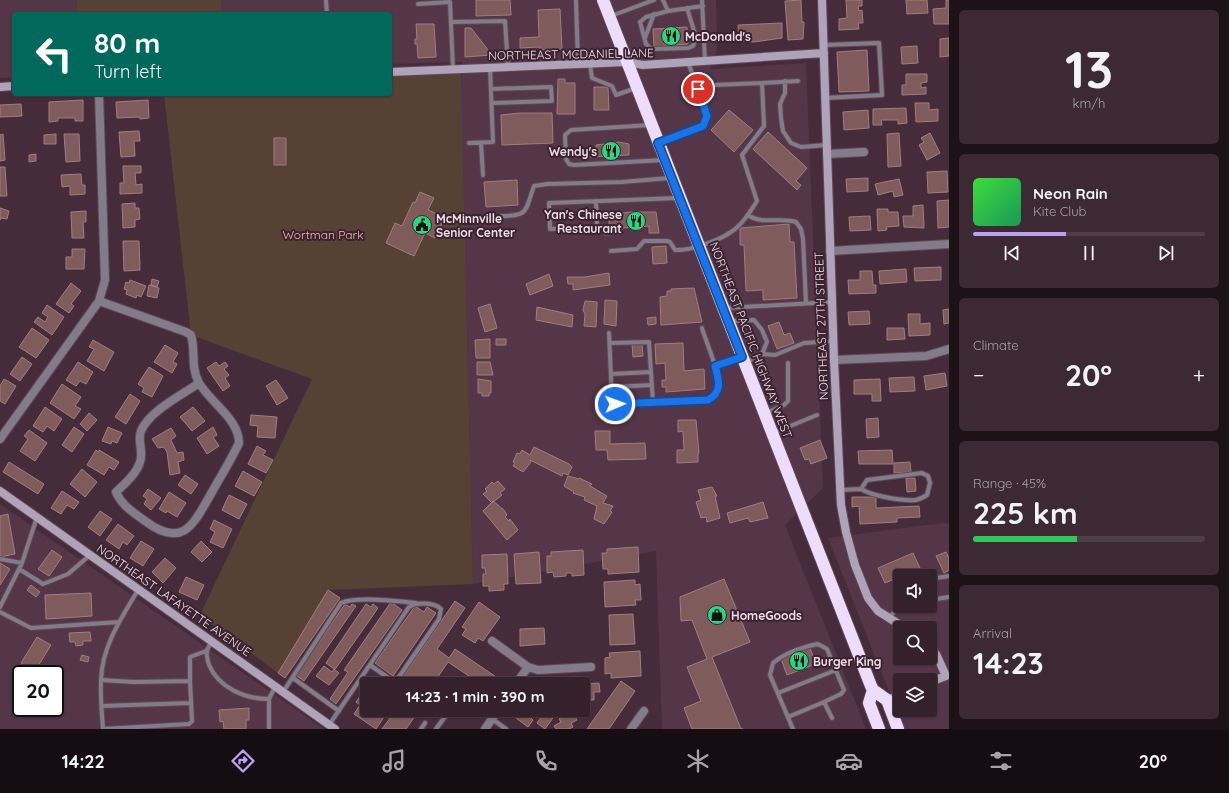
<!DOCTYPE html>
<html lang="en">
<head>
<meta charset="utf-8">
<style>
  body { margin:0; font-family:Quicksand,sans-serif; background:#3c2934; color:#f1f3f6; height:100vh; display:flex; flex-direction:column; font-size:15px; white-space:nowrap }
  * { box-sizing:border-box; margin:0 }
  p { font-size:13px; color:#a9a3a9 }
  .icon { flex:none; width:22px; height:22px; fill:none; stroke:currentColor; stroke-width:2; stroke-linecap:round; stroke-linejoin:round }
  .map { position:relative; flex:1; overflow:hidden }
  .panel { display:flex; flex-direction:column; gap:10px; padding:10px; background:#1d1218; width:280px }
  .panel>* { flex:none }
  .banner { position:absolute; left:12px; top:12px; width:380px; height:84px; border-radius:4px; box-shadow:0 1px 3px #0004,0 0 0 1px #4e3e48; background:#00695c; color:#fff; overflow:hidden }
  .buttons { position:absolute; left:893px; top:569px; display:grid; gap:8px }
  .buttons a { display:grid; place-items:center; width:44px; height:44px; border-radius:4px; background:#34212c; box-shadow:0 1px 3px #0004,0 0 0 1px #4e3e48; font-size:20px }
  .speed { position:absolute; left:12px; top:665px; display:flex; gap:8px; font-size:20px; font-weight:700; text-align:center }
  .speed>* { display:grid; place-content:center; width:52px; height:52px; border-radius:50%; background:#34212c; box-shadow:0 1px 3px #0004,0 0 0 1px #4e3e48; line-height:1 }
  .speed .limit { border:2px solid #111; border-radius:6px; background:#fff; color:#111 }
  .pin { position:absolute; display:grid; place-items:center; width:34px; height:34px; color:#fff; margin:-17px; border:2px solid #fff; border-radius:50%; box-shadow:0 1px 4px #0007 }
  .me { position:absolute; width:44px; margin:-22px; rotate:88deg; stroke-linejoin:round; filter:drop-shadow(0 0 3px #0008) }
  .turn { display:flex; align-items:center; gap:14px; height:84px; padding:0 16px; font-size:18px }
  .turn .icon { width:52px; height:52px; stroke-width:2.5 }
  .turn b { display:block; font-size:28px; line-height:34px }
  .big { font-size:30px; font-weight:700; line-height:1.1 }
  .panel .tile { flex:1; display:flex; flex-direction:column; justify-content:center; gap:6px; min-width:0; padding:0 14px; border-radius:6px; background:#3c2934 }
  .panel .dial { align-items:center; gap:0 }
  .dial b { font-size:52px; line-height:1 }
  .song { display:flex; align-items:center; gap:12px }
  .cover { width:48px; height:48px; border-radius:6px; background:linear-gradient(135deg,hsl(120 70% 55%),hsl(150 70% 35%)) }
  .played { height:4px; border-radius:2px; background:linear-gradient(90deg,#bca0f2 40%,#4e3e48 40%) }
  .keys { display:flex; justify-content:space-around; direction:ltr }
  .heat { display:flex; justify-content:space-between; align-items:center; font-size:22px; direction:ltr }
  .charge { height:6px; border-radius:3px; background:linear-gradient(90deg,#34c759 45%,#4e3e48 0) }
  .trip { position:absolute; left:360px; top:677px; width:230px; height:40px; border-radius:4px; background:#34212c; box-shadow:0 1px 3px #0004,0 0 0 1px #4e3e48; font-weight:700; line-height:40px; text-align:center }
  .tabs { display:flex; height:64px; justify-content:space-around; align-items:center; background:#150d12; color:#a9a3a9 }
  .tabs .icon { width:28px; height:28px }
  .tabs .selected { color:#bca0f2 }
  .tabs b { font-size:18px; color:#f1f3f6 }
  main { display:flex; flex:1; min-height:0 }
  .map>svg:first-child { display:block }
  .built { fill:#553548; fill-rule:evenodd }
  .green { fill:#564134 }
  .building { fill:#7f5b5b; stroke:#a17d7e }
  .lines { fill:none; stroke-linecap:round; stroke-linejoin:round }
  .lane-casing { stroke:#614856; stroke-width:6 }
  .street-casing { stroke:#614856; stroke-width:10 }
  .secondary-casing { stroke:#614856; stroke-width:10 }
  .highway-casing { stroke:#614856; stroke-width:14 }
  .lane { stroke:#827b89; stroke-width:4 }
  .street { stroke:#827b89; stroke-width:8 }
  .secondary { stroke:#aea3b8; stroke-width:8 }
  .highway { stroke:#eedcfd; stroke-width:12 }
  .route-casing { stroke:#114b97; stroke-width:10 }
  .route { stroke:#1a73e8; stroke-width:7 }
  .labels { text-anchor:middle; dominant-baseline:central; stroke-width:4; stroke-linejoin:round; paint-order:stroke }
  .poi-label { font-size:12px; font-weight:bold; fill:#eedde6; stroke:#3b2231; text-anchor:start }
  .street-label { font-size:12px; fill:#eedde6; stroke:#3b2231 }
  .park-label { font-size:12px; fill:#f6be9d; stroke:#3b2231 }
</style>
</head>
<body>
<main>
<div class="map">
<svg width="949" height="729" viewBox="0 0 949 729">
  <rect width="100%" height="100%" fill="#462c3b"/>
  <!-- built -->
  <path class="built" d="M0 0H716L717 48 710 69 806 63 823 488 785 525 866 729H662L656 551 473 584 461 85 463 62 390 64V14H14V77L0 78Z
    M0 504 324 729H0ZM21 674H55V708H21Z
    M942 523 949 524V729H904L828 538ZM900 576H930V606H900ZM900 628H930V658H900ZM900 680H930V710H900Z"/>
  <!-- green -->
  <path class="green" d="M77 0H221V14H77Z
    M461 69 473 584 329 590 278 673 200 615 312 379 191 335 164 94H390V72Z"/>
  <!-- building -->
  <path class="building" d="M476 0H510L511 15 476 16Z
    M801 0 802 22H804L803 39 788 40 785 1Z
    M846 0H862V6H858L859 11 862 10 863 23H858L859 29 839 30V19L847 18Z
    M906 0H927L928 13 907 14Z
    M946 0H949V24H934L933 9 946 8Z
    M560 9 562 49 540 50V47L520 48V38L539 37 538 10Z
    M782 23V38L754 42 739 41 738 25Z
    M416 24H434L436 57 418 58 417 44H415V39H417Z
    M687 27 688 44 654 47 653 29Z
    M465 28H471L492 55 465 57Z
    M949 38V56L940 57V39Z
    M917 46 918 63 902 64 901 47Z
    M867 50 869 91 839 92 837 52Z
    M906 74H927V82L921 83V88L926 87V94L902 95V85H906Z
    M558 79H565V83H575V114H557Z
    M594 87H608L609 110H594Z
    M83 100V121H75V118H58V121L49 122V102Z
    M148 100 149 118 140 119V117L117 118 116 102Z
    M915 103H929V110L938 109V121L916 122Z
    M21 104 22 116 0 117V105Z
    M906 108 907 123 898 124V120H881L882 125H873V109Z
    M729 110 753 130 734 152 711 130Z
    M868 110 869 128 844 130 843 112Z
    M520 113H552L553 143 502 145 501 115Z
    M139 131 140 141H134L135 156 121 157 119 132Z
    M768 132 807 168 796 181 801 185 797 190 753 149Z
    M899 133 901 166 888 167 887 134Z
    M930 133 940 153 927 160 919 145 924 142 921 138Z
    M3 134 5 160 0 161V135Z
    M56 134V144H44V135Z
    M64 134H79L80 161 66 162Z
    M274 138H286V165H274Z
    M619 142 629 144V155L588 157V149L596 148V145Z
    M36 154V161L29 162V155Z
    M123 166H141V173H135L136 185 142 184V193L120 194V183H124Z
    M0 167H5L7 196H0Z
    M947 171 948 192 928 193 927 172Z
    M81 174 82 185H85V194L70 195V186L62 187 61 175Z
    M868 178V191L847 192 846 179Z
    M899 179 903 195 894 197 893 191 878 195 875 184Z
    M517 180 518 205 486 207 484 182Z
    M420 192 434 198 428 210 445 217 435 238 425 233 414 256 386 243 395 223 402 226 413 202 415 203Z
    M949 200V227L938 228 937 201Z
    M135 203V208H139L140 219 135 220V227L123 228 122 204Z
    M923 205 924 228 904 227 903 216H913V206Z
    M0 208 9 211 7 219 1 218 0 220Z
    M877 209H888V212H898L899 226 886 227 887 230 878 231Z
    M86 211V222H83L84 238H72L71 212Z
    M630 212H656L659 233H649V226L622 228V234L604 235V230H609V215Z
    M870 216 871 230 850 231 849 217Z
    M789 224 790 242H794L797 298 763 300V290L746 291 744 245H740V228Z
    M123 241H139L140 270 124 271Z
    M666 246 667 263 653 264 652 247Z
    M72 249H85L84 269H66V257H72Z
    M941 267V280L915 281 914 268Z
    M906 269 907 282 880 284 879 271Z
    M860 271H872L873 285H876V293L849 294 848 280H860Z
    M609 273 610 285 573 290V284H568L567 277H585Z
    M549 274 553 286 530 295 526 284Z
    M152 279 159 281 157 287 151 285Z
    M130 280 146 286 141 297 137 295 136 298 126 294 127 290 124 289 126 282 129 283Z
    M71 283 81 291 71 304 74 306 69 313 56 304Z
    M149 285 159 288 157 298 147 296Z
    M694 288 702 322 661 325 660 297 667 296V291H671V289Z
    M605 300 617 301 616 326 604 324Z
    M585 301 597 302 596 327 584 326 585 314 583 310Z
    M490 304 497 328 485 332 478 308Z
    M47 305 64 317 52 335 34 322 38 317 45 322 48 317 42 313Z
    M537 307 573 315 572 327 536 320Z
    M949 309V323L944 324 943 310Z
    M869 311 870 324 849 325 848 312Z
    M908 314H920V324L930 323V335L909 336Z
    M656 317V324L648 325 647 318Z
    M779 322 784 335 790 333 794 343 777 349 768 326Z
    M32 328 49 340 36 358 19 347Z
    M887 328H904L905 339 887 340Z
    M490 339V358H476L475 340Z
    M496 339H506V345H496Z
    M93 340 114 352 104 371 87 361 94 349 89 347Z
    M683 343 684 371 704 369 705 389 666 392V387H662V380H666L665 363 656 364 655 344Z
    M632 344H642L643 356 633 357Z
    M165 345 178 353 173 362 177 364 172 373 154 362Z
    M22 357 32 364 20 381 10 374Z
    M78 362 93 372 86 384 80 381 76 386 66 380Z
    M216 362 219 366 225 362 228 366 224 369 229 375 225 378 230 386 223 391 207 368Z
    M477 362H490L493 375H477Z
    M149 367 163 376 152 397 142 392 144 388 138 384Z
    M945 373 947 386 926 390 924 376Z
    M914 377 915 391 890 392 889 378Z
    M4 379 16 386 5 404 0 401V386Z
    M478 379 491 381V393H489V396H482V393H478Z
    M880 379 881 401H872V394H854V380Z
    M276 380 288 398 277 405 266 386Z
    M62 384 81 397 75 406 81 409 74 419 50 403Z
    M130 394 140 401 126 424 115 417Z
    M45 407 62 419 54 431 47 426 43 432 33 426Z
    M193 407 205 421 192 431 180 417Z
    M89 413 97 420 87 431 80 424Z
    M251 415 277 417 275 438 257 437 258 426 250 425Z
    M878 418 879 437 867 438 866 419Z
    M678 420H696L699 453H698V462L677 463V450H684L683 431 678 432Z
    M74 427 84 434 72 452 62 445Z
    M108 427 122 433 117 443 112 441 111 444 102 441Z
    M213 427 217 435 213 437 219 446 207 454 197 438Z
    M171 428 176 436 171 440 177 453 183 452 184 460 178 462 180 473 170 475 167 452 164 447 158 448 152 439Z
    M29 430 47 443 35 461 20 451 28 439 24 436Z
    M595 431H610V444L645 443 646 459 608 460 607 450H596Z
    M820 440 827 458 811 464 809 459 805 460 800 448Z
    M257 446 266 451 263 455 273 460 266 473 248 464Z
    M534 447 569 464 572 467 568 475 563 473 562 476 530 460 531 462 523 472 513 466 515 463 513 462 517 453 520 454 522 450 530 455Z
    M96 450 98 452 99 450 119 462 114 470 109 467 104 475 87 465Z
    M892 450 893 464H859L858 451Z
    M9 462 44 484 38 494 3 472Z
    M910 462 911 472 894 473V463Z
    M82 469 97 482 85 497 70 484Z
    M243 471 262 482 254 496 235 486Z
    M185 475 198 484 191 494 178 485Z
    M568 476 579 479V478L592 484 590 486 607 496 603 503 613 506 610 511 612 512 604 524 594 519 597 506 584 500 585 497 573 493 574 492 564 486Z
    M906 478H915L916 491 907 492Z
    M498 481 505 489 500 493 502 495 492 503 483 494 487 491 485 489 492 482 494 484Z
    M712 487 717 496H715L720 518 707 522 706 517 701 518 696 502 701 500 698 490Z
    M148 489 161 498 151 510 144 504 147 499 143 496Z
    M62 491 79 502 74 509 67 505 61 514 51 508Z
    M169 492 186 503 177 517 167 511 166 513 159 509Z
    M229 495 247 504 239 519 222 510Z
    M852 497H876V508L919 506 920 517 897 518V522L860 524 859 506 852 507Z
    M493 501 504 510 507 515 505 517 509 521 510 519 518 530 507 540 483 511Z
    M763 502 768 518 750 522 748 518 730 523 727 513Z
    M100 511 112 519 100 536 88 527Z
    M8 514 15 554 0 557V516Z
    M214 520 232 529 223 548 210 542 215 532 210 529Z
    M118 524 134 536 127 545 123 542 119 549 106 540Z
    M141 541 154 549 143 566 130 558Z
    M201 541 212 552 202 562 191 552Z
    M638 547 639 572 608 574V569H603L602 553H607V549Z
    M52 550 62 557 49 576 38 569Z
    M583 550 584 575 572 576V573H566V576L554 577 553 572 547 573V556H551V552Z
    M539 552 541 583 516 584 514 554Z
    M946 552 949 558V570L944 573 936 556Z
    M913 553 920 568 885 583 878 568Z
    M507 554 508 584H504V590L489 591V586H483V574H486L485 568H482V555Z
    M165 558 176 568 163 583 152 572Z
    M0 563 10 569 0 585Z
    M186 577 204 585 197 600 179 592Z
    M724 579 750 642 712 657 741 729H743H692L684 708 701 701 687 667 707 659 692 620 681 621 680 597Z
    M635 580V585L640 584 641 600H635L636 605 605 607 604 582Z
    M31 585 40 592 36 597 27 590Z
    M328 590 340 598 285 678 278 673Z
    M91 593 92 616 46 619 45 595Z
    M455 601 465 608 437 649 449 658 455 649 505 683 504 684H481L448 662 433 684H398Z
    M391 602 402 610 336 704 330 699 348 672 344 670Z
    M479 602 500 617 483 641 478 638 475 643 462 635 466 629 462 627Z
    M345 604 350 607 352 604 356 606 304 681 297 676V674Z
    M366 604 371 607 373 604 378 608 336 668 334 669 326 663Z
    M415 606 424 612 427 607 436 613 393 676 375 663Z
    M633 614 635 644 610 645 609 615Z
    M544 628 545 644 520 646V629Z
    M90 632 91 641H83V645L76 646 75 642H70L69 633Z
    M37 637 51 645 35 671 38 673 41 670 45 674H31L34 671 21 663Z
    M810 648 816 664 787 675 781 659Z
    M640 651 641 676 611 678V673L605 674V658L610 657 609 653Z
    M82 655 89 657 88 662 80 660Z
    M324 666 332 672 334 669 339 673 329 685 316 676Z
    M621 681 635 691 609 729H587Z
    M55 683 63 690 55 699Z
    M599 683 600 692H594V700H588L589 707 583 708 585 684Z
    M366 693 367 710H383L386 714 376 729 354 714 360 705 356 702 361 695 363 697Z
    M249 708V720H246V729H224L223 721 220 722 219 710Z
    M396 710 401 714 403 710H412L411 713 415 716 406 729H382Z
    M518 710 534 711 530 717 533 720 528 727 516 718 520 712Z
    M546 710 555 715 545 729 537 723Z
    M566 710H571L577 720 571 723 573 727 569 729H556L554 726 561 722 559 719 565 715 562 712Z"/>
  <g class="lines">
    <defs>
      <path id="lane" d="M326 0 327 14
        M576 0 578 64
        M663 0 668 11 703 6
        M702 0 705 61
        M418 4 450 2 453 69
        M668 11 646 17 640 22 646 44 651 49 688 48 693 46 696 37 687 8
        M611 16 654 0
        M451 22 505 21 508 67
        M645 38 654 14
        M824 45 879 43 882 95 825 98
        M590 64 592 78 612 86 616 95 636 88
        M785 81V93L780 104 781 118 783 131 791 143 801 147 827 145
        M762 83 798 81
        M491 89 551 87 552 101 492 103
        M651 125 571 130 565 135 566 159 569 164 574 165 664 160
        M660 142 703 126 707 116 688 62
        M469 143 493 142 490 68
        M481 143 483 175
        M596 201 597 227 550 229 549 203 678 198
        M748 215C762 225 781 217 796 222L801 229 803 239 806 303
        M501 216C530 216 525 210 534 186L547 184 622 182 670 178
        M611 251 637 249 644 241H667L670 242 675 250C690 251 718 241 731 232 742 225 750 212 757 201L742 155 764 126 762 83 714 85
        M724 308 832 302
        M731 321 754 320 762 330 767 342 762 354 745 363
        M609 333 612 399 615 405 700 401C705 400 713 400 716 394 725 382 706 343 702 328
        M610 343 649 342 653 403
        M762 354 775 355 804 343 833 341
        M715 366 740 357
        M611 374 651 372
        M612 387 652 385
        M766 413 784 405 788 401V363
        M773 433 817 415
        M840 490 861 489 867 480 922 473 928 476 930 483 927 495C924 497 920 499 916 500 902 501 872 496 861 489
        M0 559 22 563 37 517
        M19 569 43 584 68 574 90 555
        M930 579 949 576
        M930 600 949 597
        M0 607 22 563
        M0 612 31 628 119 622
        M889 618 900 605
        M212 642C205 650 206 655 209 665 219 688 245 699 269 699
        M293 678 339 711
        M101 680 134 682 190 681V657L206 651
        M283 692 341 603C356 596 399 601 416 603
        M778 693 836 670
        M102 706 190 703
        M788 717 824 702
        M492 719 506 729
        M329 725 409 607C417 602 434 602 441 609L439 619 399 677 395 679H390L370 665
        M103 729C102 713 100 696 101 680 102 646 122 617 138 590
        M103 729 189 724 192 721 190 681
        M269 729V699L275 687
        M421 729 425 723
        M436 729 450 710
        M793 729 770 675 773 663C785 653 803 647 818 644L827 649 844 690 841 694 824 702 832 718"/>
      <path id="street" d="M827 154 864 152
        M830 251 949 244
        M99 301 186 332 191 335C196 351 190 366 199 383 211 403 239 419 239 443 231 460 221 476 212 492 194 523 184 550 145 521 133 512 122 506 116 492 127 482 143 468 141 452 141 445 138 438 141 431 149 411 182 395 199 383
        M834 360 926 356 949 349
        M0 439 99 301 105 280 99 94
        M492 641 528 667 516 684
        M528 667 538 670 591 667
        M485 729 498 710
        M631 729 644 711"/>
      <path id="secondary" d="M822 0 834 360 841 505 846 532 855 565 868 598 878 611 905 628
        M390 72 627 62 643 65 824 53
        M0 87 14 86
        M0 491 335 729
        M930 645 937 656 946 676 930 682
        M887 700 900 695"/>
      <path id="highway" d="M603 0 871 686 873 690 887 700 898 729
        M873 690 869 703 879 729"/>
    </defs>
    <!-- lane casing -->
    <use href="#lane" class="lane-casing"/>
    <!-- street casing -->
    <use href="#street" class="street-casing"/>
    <!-- secondary casing -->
    <use href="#secondary" class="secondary-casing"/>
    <!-- highway casing -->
    <use href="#highway" class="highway-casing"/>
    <!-- lane -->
    <use href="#lane" class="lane"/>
    <!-- street -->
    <use href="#street" class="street"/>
    <!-- secondary -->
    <use href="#secondary" class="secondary"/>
    <!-- highway -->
    <use href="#highway" class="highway"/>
  </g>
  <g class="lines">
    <defs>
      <path id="route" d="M615 404 708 400C723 391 719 381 715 366L742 357 658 143 703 126 707 116 698 89"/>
    </defs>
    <!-- route casing -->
    <use href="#route" class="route-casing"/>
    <!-- route -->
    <use href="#route" class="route"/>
  </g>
  <!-- icons -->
  <defs>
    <symbol id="restaurant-disc" viewBox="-11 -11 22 22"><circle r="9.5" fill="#26d886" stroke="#3b2231"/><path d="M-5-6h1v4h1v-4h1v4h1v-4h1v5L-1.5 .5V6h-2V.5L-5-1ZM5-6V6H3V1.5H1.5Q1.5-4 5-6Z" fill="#111"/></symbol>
    <symbol id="civic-disc" viewBox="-11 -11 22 22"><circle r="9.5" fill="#26d886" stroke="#3b2231"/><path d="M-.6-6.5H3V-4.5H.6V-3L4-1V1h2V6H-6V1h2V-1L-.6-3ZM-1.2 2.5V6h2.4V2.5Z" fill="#111"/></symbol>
    <symbol id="shop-disc" viewBox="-11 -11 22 22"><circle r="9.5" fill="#26d886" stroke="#3b2231"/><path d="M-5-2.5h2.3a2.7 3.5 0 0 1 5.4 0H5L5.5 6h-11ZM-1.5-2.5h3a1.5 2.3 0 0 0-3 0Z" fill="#111"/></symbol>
  </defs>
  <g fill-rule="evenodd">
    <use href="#restaurant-disc" x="660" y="25" width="22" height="22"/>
    <use href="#restaurant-disc" x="600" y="140" width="22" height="22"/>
    <use href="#restaurant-disc" x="625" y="210" width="22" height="22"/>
    <use href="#civic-disc" x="411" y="214" width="22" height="22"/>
    <use href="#shop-disc" x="706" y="604" width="22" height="22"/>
    <use href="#restaurant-disc" x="788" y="650" width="22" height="22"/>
  </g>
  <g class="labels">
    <!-- poi labels -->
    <g class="poi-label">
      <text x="685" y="36">McDonald's</text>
      <text x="597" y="151" text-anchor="end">Wendy's</text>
      <text x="622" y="214" text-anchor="end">Yan's Chinese<tspan x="622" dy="14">Restaurant</tspan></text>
      <text x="436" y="218">McMinnville<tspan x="436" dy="14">Senior Center</tspan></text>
      <text x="731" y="615">HomeGoods</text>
      <text x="813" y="661">Burger King</text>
    </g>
    <!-- street labels -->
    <g class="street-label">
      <text transform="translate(571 54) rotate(-1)">NORTHEAST MCDANIEL LANE</text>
      <text transform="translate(821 326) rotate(-92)">NORTHEAST 27TH STREET</text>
      <text transform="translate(751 340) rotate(69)">NORTHEAST PACIFIC HIGHWAY WEST</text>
      <text transform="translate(174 600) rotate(35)">NORTHEAST LAFAYETTE AVENUE</text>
    </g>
    <!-- park labels -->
    <g class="park-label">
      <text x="323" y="234">Wortman Park</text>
    </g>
  </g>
</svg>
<div class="buttons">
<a><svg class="icon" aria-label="sound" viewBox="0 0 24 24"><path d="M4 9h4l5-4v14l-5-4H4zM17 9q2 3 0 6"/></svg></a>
<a><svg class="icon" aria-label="search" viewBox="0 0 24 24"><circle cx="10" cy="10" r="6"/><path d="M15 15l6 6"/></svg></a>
<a><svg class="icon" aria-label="layers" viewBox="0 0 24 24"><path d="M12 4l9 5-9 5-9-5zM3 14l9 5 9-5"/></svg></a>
</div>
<div class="speed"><div class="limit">20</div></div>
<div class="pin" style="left:698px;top:89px;background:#d93025"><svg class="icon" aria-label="arrive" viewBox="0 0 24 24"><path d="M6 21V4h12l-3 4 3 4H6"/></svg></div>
<svg class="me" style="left:615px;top:404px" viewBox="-20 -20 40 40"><circle r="17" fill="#1a73e8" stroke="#fff" stroke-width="3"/><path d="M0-11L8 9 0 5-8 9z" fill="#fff"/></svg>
<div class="trip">14:23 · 1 min · 390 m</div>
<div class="banner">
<div class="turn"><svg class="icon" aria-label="left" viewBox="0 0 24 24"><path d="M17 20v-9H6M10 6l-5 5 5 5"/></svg><div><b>80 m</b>Turn left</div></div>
</div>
</div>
<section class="panel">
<div class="tile dial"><b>13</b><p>km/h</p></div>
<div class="tile">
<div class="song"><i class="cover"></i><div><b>Neon Rain</b><p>Kite Club</p></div></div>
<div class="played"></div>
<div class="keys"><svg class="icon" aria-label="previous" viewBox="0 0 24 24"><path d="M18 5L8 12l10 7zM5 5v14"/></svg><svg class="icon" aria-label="pause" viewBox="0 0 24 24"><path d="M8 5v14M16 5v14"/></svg><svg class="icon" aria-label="next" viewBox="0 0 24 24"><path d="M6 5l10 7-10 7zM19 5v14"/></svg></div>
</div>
<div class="tile"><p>Climate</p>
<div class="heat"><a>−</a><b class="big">20°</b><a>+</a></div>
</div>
<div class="tile"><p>Range · 45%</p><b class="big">225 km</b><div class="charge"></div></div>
<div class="tile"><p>Arrival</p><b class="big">14:23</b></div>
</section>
</main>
<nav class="tabs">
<b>14:22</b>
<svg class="icon selected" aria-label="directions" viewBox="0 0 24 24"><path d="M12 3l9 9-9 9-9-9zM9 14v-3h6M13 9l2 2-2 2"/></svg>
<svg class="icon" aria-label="music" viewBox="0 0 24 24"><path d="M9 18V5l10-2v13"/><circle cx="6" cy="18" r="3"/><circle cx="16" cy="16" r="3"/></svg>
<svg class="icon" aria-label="phone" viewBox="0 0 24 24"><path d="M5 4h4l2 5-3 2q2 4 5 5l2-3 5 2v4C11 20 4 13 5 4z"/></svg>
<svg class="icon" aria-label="climate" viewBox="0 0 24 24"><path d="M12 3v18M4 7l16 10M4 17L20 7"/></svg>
<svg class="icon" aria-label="car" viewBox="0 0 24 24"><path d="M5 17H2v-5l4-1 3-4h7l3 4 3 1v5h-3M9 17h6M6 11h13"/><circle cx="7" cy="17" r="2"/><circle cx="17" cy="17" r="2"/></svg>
<svg class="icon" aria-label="filters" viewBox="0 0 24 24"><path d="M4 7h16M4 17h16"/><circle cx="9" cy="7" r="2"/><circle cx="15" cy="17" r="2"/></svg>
<b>20°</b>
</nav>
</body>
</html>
